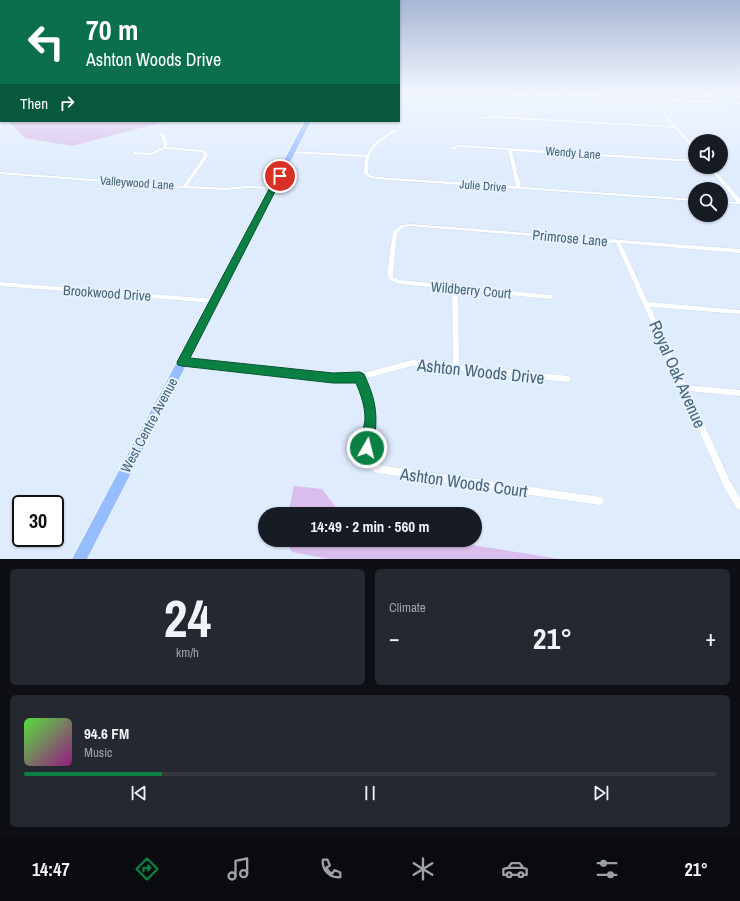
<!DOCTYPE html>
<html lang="en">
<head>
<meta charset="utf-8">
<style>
  body { margin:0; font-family:"Archivo Narrow",sans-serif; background:#242831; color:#f1f3f6; height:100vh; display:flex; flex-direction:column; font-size:15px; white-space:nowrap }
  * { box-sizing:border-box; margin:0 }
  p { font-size:13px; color:#9ea1a6 }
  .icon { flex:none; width:22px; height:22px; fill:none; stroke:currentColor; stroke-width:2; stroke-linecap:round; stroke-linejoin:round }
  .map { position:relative; height:559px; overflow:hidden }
  .drawer { display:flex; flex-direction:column; gap:10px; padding:10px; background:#0d0f14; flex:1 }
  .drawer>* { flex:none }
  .guide { position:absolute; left:0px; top:0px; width:400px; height:122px; box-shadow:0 1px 3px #0004; background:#0b6e4f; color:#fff; overflow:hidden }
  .controls { position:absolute; left:688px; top:134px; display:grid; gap:8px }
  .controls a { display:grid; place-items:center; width:40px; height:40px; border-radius:50%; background:#171b24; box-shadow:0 1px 3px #0004; font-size:20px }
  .speed { position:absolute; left:12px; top:495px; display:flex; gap:8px; font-size:20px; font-weight:700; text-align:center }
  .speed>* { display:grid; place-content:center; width:52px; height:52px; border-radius:50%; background:#171b24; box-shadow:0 1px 3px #0004; line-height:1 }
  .speed .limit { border:2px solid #111; border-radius:6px; background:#fff; color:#111 }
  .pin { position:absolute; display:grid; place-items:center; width:34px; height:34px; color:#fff; margin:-17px; border:2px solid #fff; border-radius:50%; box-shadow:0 1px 4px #0007 }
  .me { position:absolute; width:44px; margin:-22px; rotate:8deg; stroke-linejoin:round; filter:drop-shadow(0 0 3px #0008) }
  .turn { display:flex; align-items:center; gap:14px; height:84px; padding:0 20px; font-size:18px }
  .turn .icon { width:52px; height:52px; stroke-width:2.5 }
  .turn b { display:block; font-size:28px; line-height:34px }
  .then { display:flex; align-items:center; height:38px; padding:0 20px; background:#0003; gap:8px; font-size:15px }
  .big { font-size:30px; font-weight:700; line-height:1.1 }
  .drawer .widget { flex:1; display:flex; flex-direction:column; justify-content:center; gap:6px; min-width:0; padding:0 14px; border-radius:6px; background:#242831 }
  .drawer .dial { align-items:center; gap:0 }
  .dial b { font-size:52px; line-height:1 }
  .song { display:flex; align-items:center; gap:12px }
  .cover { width:48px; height:48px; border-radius:6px; background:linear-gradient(135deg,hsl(110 70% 55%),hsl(310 70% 35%)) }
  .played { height:4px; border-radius:2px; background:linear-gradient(90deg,#0b8043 20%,#363941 20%) }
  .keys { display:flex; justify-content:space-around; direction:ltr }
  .heat { display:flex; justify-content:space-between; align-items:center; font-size:22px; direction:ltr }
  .drawer .tiles { flex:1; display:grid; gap:10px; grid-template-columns:1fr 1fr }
  .widget:last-child { grid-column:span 2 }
  .trip { position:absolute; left:258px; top:507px; width:224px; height:40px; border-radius:20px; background:#171b24; box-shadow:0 1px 3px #0004; font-weight:700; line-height:40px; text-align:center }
  .tab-bar { display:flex; height:64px; justify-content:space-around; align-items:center; background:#090b0e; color:#9ea1a6 }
  .tab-bar .icon { width:28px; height:28px }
  .tab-bar .on { color:#0b8043 }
  .tab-bar b { font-size:18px; color:#f1f3f6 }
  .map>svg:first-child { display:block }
  .green { fill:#d9bdec }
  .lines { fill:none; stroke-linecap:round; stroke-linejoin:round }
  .minor-casing { stroke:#b6cbde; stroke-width:0.5 }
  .secondary-casing { stroke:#b3cde3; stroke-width:1 }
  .primary-casing { stroke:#fff; stroke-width:1 }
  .minor { fill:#fff; fill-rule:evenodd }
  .secondary { fill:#fff; fill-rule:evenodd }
  .primary { fill:#95bdff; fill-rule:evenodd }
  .route { fill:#0b8043; stroke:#07532c }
  .labels { text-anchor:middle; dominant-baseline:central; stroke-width:4; stroke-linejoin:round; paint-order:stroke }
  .far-street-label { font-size:12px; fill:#456576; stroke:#e7f1ff }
  .street-label { font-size:14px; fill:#456576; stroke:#e7f1ff }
  .near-street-label { font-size:17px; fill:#456576; stroke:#e7f1ff }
</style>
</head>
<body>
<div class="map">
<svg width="740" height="559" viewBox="0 0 740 559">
  <rect width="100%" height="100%" fill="#dfecfe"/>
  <!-- green -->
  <path class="green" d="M627 93H703L712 100 629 96Z
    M8 121H167L72 146 25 138Z
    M294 486 322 489 341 514H288Z
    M285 540H440L560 559H329L292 552Z"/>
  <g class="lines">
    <defs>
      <path id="minor" d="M603 93H606L610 97 607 98Z
        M651 98 695 147V150H694L675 128 495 118 481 119 479 118 481 117 495 116 673 126 650 100 649 99Z
        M394 129 397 130 380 142 372 151 369 156 368 173 370 175 376 177 516 186 508 150 459 147 451 149 449 148 459 145 695 160V162L512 151 521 187 695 199V201L376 179 368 177 364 173 365 157 292 153 290 152 292 151 366 155 374 143Z
        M161 133 164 134 168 144 167 147 203 150 208 154 206 159 187 186 226 188 246 186 274 187 276 188 274 189 246 188 226 190 184 188 0 174V172L183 186 202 159 204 154 202 152 165 149 150 155 134 154 132 153 134 152 150 153 163 147 164 144 160 134Z
        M708 167H712L740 199V204L721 203V201L737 202Z
        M410 224 740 249V253L621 243 648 302 740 310V314L650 307 686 385 740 390V396L689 391 730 481 740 498V510L737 509 724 487 616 243 410 226 404 227 397 233 393 274V277L400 280 550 295H552L553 297 552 299H550L458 290 459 365 568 376 570 377 571 379 570 381 568 382 412 366 364 379C369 389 373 400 374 411 374 426 368 441 372 455 374 459 376 462 379 465L600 497 603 498 604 501 603 504 600 505 377 473C374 472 372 470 370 467 357 450 368 429 366 410 366 399 362 389 358 380L342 382 180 364 179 362 180 360 182 359 342 376 360 374 412 360 453 364 452 289 399 284 389 279 387 274 393 232 401 225Z
        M0 282 214 299H216L217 301 216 303H214L0 286Z"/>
      <path id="secondary" d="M515 93H542L740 102V104L517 94Z"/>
      <path id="primary" d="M305 121H311L87 559H72Z"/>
    </defs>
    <!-- minor casing -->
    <use href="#minor" class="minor-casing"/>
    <!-- secondary casing -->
    <use href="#secondary" class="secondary-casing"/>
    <!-- primary casing -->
    <use href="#primary" class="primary-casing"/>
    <!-- minor -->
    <use href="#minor" class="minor"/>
    <!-- secondary -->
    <use href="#secondary" class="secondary"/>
    <!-- primary -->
    <use href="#primary" class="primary"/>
  </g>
  <!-- sky -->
  <linearGradient id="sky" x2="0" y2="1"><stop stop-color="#a8b6d3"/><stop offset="0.54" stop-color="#f1f6ff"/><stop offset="1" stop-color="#f1f6ff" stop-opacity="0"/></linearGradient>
  <rect width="740" height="171" fill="url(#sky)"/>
  <!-- route -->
  <path class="route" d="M280 174 283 176 190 358 333 373 360 372 364 374C374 396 378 410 375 435 374 441 374 447 371 453L367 455 362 453C358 443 364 430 365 419 365 406 361 395 356 383H333L182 366 178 365 177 362 276 176Z"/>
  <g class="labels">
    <!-- far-street labels -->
    <g class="far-street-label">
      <text transform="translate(573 153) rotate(4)">Wendy Lane</text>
      <text transform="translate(137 183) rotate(4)">Valleywood Lane</text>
      <text transform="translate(483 186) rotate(4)">Julie Drive</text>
    </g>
    <!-- street labels -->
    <g class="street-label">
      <text transform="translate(570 238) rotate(5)">Primrose Lane</text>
      <text transform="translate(471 290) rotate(5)">Wildberry Court</text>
      <text transform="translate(107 293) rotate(4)">Brookwood Drive</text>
      <text transform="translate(149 425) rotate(-62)">West Centre Avenue</text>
    </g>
    <!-- near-street labels -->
    <g class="near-street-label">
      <text transform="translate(481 371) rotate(6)">Ashton Woods Drive</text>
      <text transform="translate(678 374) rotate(66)">Royal Oak Avenue</text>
      <text transform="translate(464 482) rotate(8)">Ashton Woods Court</text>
    </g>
  </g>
</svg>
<div class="controls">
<a><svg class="icon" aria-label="sound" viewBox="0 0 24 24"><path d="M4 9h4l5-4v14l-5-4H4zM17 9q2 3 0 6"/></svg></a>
<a><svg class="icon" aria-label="search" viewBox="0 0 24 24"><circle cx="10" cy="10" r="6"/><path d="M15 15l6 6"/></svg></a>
</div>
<div class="speed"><div class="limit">30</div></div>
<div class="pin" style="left:280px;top:176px;background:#d93025"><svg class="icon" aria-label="arrive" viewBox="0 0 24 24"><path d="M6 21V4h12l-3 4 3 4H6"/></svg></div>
<svg class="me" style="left:367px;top:448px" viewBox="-20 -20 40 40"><circle r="17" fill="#0b8043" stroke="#fff" stroke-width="3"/><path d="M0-11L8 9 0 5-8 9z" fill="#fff"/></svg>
<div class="trip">14:49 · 2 min · 560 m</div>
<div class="guide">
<div class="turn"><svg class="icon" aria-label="left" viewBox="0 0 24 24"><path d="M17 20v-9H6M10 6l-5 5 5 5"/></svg><div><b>70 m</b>Ashton Woods Drive</div></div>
<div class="then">Then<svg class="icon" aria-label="right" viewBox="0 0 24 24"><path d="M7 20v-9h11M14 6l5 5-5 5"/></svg></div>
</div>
</div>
<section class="drawer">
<div class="tiles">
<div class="widget dial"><b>24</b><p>km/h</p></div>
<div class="widget"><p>Climate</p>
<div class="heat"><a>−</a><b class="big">21°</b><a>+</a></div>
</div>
<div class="widget">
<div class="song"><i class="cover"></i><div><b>94.6 FM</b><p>Music</p></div></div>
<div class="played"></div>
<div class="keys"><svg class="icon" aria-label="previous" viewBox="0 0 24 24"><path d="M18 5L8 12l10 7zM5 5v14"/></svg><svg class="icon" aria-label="pause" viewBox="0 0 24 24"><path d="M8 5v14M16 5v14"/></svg><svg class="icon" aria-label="next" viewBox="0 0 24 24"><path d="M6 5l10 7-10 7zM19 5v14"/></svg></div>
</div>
</div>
</section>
<nav class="tab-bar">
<b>14:47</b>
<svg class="icon on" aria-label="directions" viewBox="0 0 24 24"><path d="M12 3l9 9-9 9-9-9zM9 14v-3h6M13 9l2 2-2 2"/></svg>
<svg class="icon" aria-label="music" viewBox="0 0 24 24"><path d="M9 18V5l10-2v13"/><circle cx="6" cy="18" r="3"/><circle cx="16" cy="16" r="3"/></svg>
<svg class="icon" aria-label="phone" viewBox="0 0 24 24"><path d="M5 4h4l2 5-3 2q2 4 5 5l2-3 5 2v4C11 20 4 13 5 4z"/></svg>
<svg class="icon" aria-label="climate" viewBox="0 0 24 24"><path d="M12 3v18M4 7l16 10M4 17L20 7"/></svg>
<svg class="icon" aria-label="car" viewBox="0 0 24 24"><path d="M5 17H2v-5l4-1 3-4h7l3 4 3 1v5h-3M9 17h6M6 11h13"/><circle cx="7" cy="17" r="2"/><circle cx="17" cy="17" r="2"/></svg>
<svg class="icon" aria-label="filters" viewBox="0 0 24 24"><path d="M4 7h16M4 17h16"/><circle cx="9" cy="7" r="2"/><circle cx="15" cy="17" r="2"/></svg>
<b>21°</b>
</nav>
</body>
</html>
